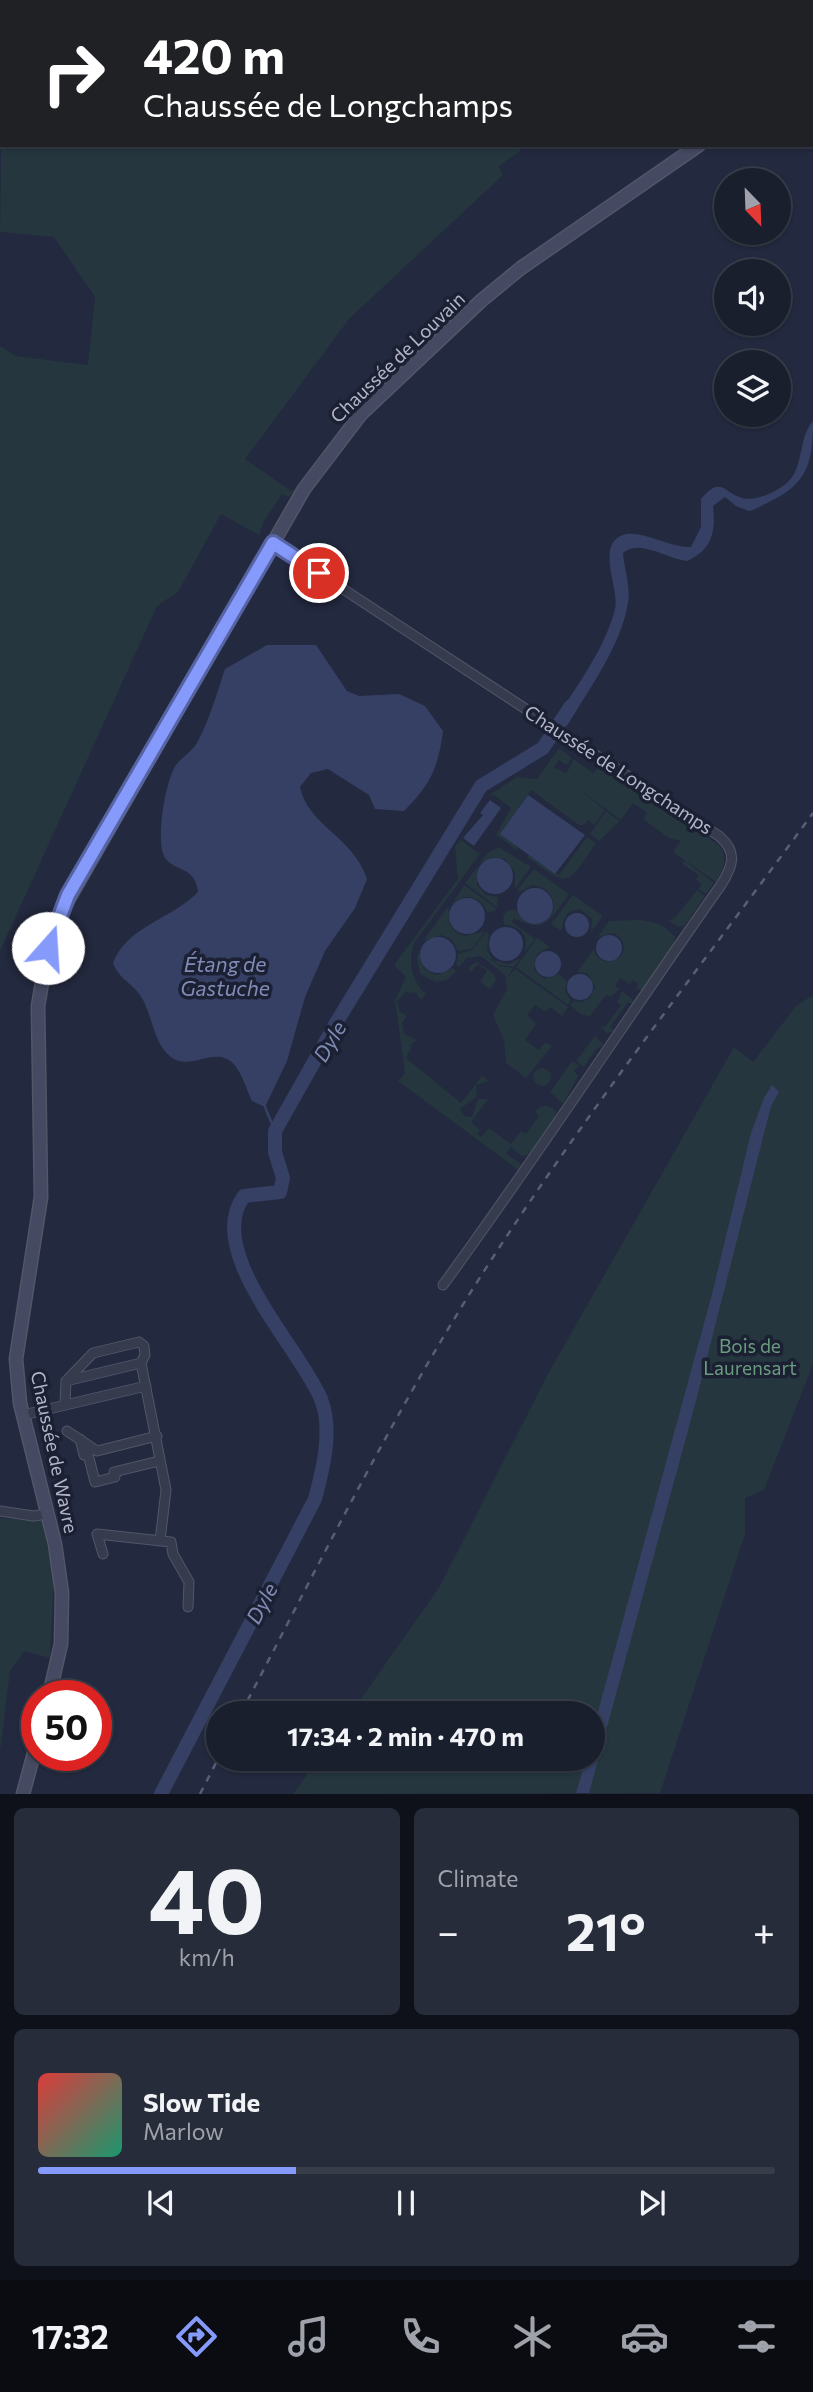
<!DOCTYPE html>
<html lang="en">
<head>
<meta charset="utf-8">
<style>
  body { margin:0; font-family:Commissioner,sans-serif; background:#272c3a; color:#f1f3f6; height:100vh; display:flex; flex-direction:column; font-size:26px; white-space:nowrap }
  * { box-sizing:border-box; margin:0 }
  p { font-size:23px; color:#9fa2aa }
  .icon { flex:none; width:38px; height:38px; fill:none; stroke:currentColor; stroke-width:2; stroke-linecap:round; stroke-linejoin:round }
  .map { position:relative; height:1794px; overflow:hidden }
  .sheet { display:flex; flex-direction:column; gap:14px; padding:14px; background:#0e1119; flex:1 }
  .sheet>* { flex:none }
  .top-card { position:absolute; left:0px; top:0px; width:814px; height:147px; box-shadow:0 2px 5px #0004,0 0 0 2px #383d4a; background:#202124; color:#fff; overflow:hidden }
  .needle { width:46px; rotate:157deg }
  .controls { position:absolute; left:714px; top:168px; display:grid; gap:14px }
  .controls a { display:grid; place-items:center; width:77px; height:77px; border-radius:50%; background:#1a1f2e; box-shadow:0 2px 5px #0004,0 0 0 2px #383d4a; font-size:35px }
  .speed { position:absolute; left:21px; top:1680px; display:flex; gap:14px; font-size:35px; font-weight:700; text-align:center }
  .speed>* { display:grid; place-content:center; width:91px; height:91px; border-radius:50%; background:#1a1f2e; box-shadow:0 2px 5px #0004,0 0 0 2px #383d4a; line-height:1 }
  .speed .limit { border:10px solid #d22; background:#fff; color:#111 }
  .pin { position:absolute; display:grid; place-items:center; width:60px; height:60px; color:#fff; margin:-30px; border:4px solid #fff; border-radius:50%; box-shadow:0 2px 7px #0007 }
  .me { position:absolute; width:77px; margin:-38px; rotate:19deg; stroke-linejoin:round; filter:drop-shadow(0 0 5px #0008) }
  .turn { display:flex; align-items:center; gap:24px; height:147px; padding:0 28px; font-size:32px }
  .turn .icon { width:91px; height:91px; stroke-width:2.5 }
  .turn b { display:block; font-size:49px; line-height:60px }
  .big { font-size:52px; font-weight:700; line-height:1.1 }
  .sheet .widget { flex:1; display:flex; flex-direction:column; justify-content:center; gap:10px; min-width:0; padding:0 24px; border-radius:10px; background:#272c3a }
  .sheet .dial { align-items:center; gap:0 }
  .dial b { font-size:91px; line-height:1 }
  .song { display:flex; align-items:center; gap:21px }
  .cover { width:84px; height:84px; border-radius:10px; background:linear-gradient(135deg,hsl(0 70% 55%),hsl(160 70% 35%)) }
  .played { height:7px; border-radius:4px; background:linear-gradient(90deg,#859afb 35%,#383d4a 35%) }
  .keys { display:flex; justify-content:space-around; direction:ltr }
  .heat { display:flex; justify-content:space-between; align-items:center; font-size:38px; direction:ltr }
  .sheet .tiles { flex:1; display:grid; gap:14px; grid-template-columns:1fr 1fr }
  .widget:last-child { grid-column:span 2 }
  .trip { position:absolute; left:206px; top:1701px; width:399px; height:70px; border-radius:35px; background:#1a1f2e; box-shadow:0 2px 5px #0004,0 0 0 2px #383d4a; font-weight:700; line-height:70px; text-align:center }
  .menu { display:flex; height:112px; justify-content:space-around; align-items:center; background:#0a0c12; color:#9fa2aa }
  .menu .icon { width:49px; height:49px }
  .menu .current { color:#859afb }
  .menu b { font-size:32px; color:#f1f3f6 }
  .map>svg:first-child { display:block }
  .green { fill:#25363f }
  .water { fill:#364065 }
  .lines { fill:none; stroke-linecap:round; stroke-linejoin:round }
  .stream { stroke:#364065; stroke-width:2.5 }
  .river { stroke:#364065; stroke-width:14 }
  .minor-casing { stroke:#525669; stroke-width:11 }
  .secondary-casing { stroke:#525669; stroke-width:15 }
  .minor { stroke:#373b4e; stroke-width:9 }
  .secondary { stroke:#454961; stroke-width:12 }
  .rail { stroke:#595e75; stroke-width:2.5; stroke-dasharray:7 7; stroke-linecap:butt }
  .route-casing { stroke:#5664a3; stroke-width:18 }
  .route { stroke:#859afb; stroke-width:12 }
  .labels { text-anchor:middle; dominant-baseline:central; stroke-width:7; stroke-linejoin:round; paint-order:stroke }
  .street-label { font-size:19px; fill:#b3b6c9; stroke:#1c2033 }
  .park-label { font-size:19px; fill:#699b7f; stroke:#1c2033 }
  .water-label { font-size:21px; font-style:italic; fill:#808cb6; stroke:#1c2033 }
</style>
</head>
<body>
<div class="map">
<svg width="813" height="1794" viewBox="0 0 813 1794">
  <rect width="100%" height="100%" fill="#23293e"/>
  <!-- green -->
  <path class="green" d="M0 0H127V2H2V83Z
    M331 0H715L716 2H332Z
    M2 91V145H528L499 166 503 175 349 319 245 459 291 491 295 489 294 492 288 497 282 494 263 523 259 535 221 514 178 592 157 606 0 951V346L16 356 88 365 95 297 54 237 0 232Z
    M559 748 572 758 566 765 559 760 554 767 566 774 574 759 593 773 600 766 720 846C728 860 724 869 716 882L673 852 681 841 669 838 643 819 647 813 633 803 621 820 576 787 605 810 594 825 588 820 584 825H579L531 790 501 833 518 847 517 850 496 835 511 808 494 795 486 797 517 777 537 779Z
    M606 811 620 821 599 841 590 834Z
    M587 837 596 843C566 886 571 889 527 857L529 855 559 875Z
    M461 840 480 854 414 943C408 962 411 980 426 994L421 1000 416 993 405 992 397 1002 400 1012 407 1016 402 1023 404 1034 417 1040 410 1045 412 1047 406 1058 461 1103 482 1076 488 1081 476 1085 477 1096 460 1109 464 1116 472 1117 478 1099H488L471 1122 480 1130 477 1134 481 1137 489 1128 511 1144 521 1131 526 1134 539 1116 535 1112C541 1104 547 1104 556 1111L555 1119 532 1154 522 1156 511 1147 506 1153 522 1165 521 1172 398 1081 405 1073 395 1000 406 977 394 965 458 879 455 846Z
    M499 847 531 867 515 889V872L505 859 492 857 479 864 489 852Z
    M685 861 714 883 706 894 698 889 702 884 696 880 699 875 682 864Z
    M478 866 477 885 486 895 498 897 497 907 465 883Z
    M534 869 569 894C551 918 545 936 514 918L512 922 535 939 523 954C531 938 521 925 504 925L503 916 507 911 515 909 526 923C558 932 565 888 532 885L520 892 517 890Z
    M464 885 496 908 495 911 487 912C480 895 464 892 451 905Z
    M697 890 705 896 685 925 679 927 668 920 675 918Z
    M573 895 603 916 591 932 592 919 580 909C564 910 565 920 561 931L551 924Z
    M449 905C448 919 448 930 464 936L485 931 472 949 458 951 452 940 441 935 423 941Z
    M637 920C652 920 665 925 675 937L674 945 643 991 636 988 638 984 633 980 630 984 620 978 615 986 620 989 611 997 606 995 590 1016 582 1015 570 1005 574 1001 581 1002 590 998 595 987 588 974 577 972 594 949 597 957 606 962 620 957C627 947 624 938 613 933L598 937 609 921Z
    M486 932 489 934 487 950 493 960 509 964 521 958 514 967 499 965 481 952 499 966 513 968 507 978 515 969 568 1007 562 1016 550 1007 546 1012 535 1005 527 1015 536 1024 525 1040 539 1050 545 1042 552 1046 526 1078 506 1063 504 1040 493 1015 507 989 505 975 481 956 467 958 459 967 456 965 458 954 472 950Z
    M537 938 550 947 537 954 534 970 544 979 559 974 567 981 565 991 571 1000 568 1005 516 967Z
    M422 942C417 957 420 971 437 975L453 968 456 971 447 980 436 982 420 974 417 958Z
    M477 962 494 974 496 980 490 989 480 982 487 971 478 964 471 972 468 970 471 965 466 968Z
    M622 991 635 1002 633 1005 628 1002 610 1027 615 1031 607 1033 600 1026 605 1027 621 1005 617 1002Z
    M813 995V1364L764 1490 745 1498V1534L660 1793 293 1794 318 1759H593V1713H351L440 1586 548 1374 734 1047 753 1062 796 1006Z
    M595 1036 604 1045 596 1049 584 1067 576 1061Z
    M572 1061 583 1068 578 1066 574 1071 578 1076 563 1104 550 1092Z
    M533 1077a9 9 0 1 1 18 0a9 9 0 1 1-18 0Z
    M0 1518 42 1521 54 1576 50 1658 24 1651 10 1671 0 1752Z"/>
  <!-- water -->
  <path class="water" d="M813 421C813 462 808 484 769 502 762 505 757 509 749 511L736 506 725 497 713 506C716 532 712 550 687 561 668 559 639 538 623 553 624 568 631 588 628 603 621 646 589 689 567 726L556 719C577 685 605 649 615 609 620 589 595 545 623 535 640 529 670 548 691 547L701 527V499C721 475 724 493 742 498 756 502 778 491 788 482 804 467 798 438 813 421Z
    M267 645H316L347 691 359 696 399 694 425 706 443 731C438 769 430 785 404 811L375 809 369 795 328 769 311 773 300 787C308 826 353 836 367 879L355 908 325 951 305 997 287 1061 265 1107 252 1101C247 1091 243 1076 236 1067 218 1042 191 1073 171 1057 152 1042 153 1014 140 995 131 982 119 979 113 963 127 926 172 919 198 892 195 862 167 874 162 850 158 830 165 782 176 765 183 756 193 751 198 741 210 718 217 693 225 669Z
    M528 795 585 835 555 874 500 834Z
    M490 800 501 808 474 846 463 838 483 815 480 813Z
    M477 876a18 18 0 1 1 36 0a18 18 0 1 1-36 0Z
    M517 906a18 18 0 1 1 36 0a18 18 0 1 1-36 0Z
    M449 916a18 18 0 1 1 36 0a18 18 0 1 1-36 0Z
    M565 925a12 12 0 1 1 24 0a12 12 0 1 1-24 0Z
    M489 944a17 17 0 1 1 34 0a17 17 0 1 1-34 0Z
    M596 948a13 13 0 1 1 26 0a13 13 0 1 1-26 0Z
    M420 955a18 18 0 1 1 36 0a18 18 0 1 1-36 0Z
    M535 964a13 13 0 1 1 26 0a13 13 0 1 1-26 0Z
    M567 987a13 13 0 1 1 26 0a13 13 0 1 1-26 0Z
    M772 1085 779 1092 771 1106 696 1401 589 1793H576L586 1759H593V1730L712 1294 751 1133 764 1098Z"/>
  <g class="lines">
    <!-- stream -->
    <path class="stream" d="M265 1107 275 1131"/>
    <!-- river -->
    <path class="river" d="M161 1794 315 1499C323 1469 333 1430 321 1399 300 1348 203 1251 244 1196L280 1192 283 1178 275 1152V1131L336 1023 481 786 543 748 571 706"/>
    <defs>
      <path id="minor" d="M812 85 813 84
        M273 543 719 836C738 852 733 866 721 885 627 1018 539 1154 443 1285
        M68 1379 93 1353 139 1342 144 1346 145 1355 141 1363
        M65 1404 66 1381 141 1363 166 1490 160 1541
        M23 1415 146 1386
        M67 1431 97 1451 157 1436
        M80 1439 84 1455 88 1454 95 1482 115 1477 114 1472 159 1461
        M0 1511 33 1516 48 1514
        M103 1554 97 1534 171 1542 173 1554 189 1582 188 1607"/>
      <path id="secondary" d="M812 68 813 67
        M49 1696 61 1644 62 1593 55 1544 20 1403 16 1359 41 1197 38 1006 48 948 59 916 304 489 361 414 482 300 521 268 699 145
        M23 1794 37 1742"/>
    </defs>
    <!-- minor casing -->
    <use href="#minor" class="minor-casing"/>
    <!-- secondary casing -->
    <use href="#secondary" class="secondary-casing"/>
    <!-- minor -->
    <use href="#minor" class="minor"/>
    <!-- secondary -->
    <use href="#secondary" class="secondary"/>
    <!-- rail -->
    <path class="rail" d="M241 1713C314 1574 384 1432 467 1298 572 1130 696 973 813 813
      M200 1794 219 1757"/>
  </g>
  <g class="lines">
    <defs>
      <path id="route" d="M48 948 68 895 273 543 319 573"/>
    </defs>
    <!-- route casing -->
    <use href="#route" class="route-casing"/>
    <!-- route -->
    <use href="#route" class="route"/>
  </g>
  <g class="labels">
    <!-- street labels -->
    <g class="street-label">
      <text transform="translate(397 357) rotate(-44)">Chaussée de Louvain</text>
      <text transform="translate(619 769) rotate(33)">Chaussée de Longchamps</text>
      <text transform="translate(55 1452) rotate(78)">Chaussée de Wavre</text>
    </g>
    <!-- park labels -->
    <g class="park-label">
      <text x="750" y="1345">Bois de<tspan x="750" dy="22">Laurensart</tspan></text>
    </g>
    <!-- water labels -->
    <g class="water-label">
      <text x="225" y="963">Étang de<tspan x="225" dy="24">Gastuche</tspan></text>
      <text transform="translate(329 1041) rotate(-59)">Dyle</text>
      <text transform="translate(261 1603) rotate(-62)">Dyle</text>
    </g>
  </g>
</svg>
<div class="controls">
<a><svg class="needle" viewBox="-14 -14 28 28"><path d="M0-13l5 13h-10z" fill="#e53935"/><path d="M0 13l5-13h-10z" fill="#9fa2aa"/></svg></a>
<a><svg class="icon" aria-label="sound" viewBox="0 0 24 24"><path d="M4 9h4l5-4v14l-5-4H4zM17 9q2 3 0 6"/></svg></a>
<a><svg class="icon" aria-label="layers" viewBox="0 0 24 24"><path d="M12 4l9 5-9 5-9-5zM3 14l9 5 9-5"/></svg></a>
</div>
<div class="speed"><div class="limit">50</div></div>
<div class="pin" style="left:319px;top:573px;background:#d93025"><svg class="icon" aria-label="arrive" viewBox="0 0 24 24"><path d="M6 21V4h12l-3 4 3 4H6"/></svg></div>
<svg class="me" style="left:48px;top:948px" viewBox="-20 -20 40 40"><circle r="19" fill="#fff"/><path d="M0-13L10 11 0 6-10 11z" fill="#859afb"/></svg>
<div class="trip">17:34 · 2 min · 470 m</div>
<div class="top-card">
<div class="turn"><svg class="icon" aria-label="right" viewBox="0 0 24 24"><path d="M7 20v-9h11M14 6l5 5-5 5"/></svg><div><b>420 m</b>Chaussée de Longchamps</div></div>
</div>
</div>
<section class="sheet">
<div class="tiles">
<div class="widget dial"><b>40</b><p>km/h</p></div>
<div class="widget"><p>Climate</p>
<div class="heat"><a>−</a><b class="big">21°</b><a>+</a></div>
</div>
<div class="widget">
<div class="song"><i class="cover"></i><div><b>Slow Tide</b><p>Marlow</p></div></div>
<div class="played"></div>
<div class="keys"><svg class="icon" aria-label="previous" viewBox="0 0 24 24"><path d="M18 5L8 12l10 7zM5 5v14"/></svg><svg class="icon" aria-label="pause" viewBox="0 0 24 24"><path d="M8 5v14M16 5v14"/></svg><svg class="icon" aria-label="next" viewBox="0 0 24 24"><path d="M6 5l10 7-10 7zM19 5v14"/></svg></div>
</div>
</div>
</section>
<nav class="menu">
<b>17:32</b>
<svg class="icon current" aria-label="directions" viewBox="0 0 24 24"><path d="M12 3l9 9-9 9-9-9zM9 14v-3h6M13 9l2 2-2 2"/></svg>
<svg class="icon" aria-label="music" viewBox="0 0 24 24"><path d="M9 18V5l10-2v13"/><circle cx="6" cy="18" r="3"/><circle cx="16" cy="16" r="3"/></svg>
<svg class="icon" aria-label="phone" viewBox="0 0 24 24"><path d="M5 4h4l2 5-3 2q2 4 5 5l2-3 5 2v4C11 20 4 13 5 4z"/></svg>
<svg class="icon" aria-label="climate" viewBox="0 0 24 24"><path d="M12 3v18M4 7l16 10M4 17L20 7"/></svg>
<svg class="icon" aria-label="car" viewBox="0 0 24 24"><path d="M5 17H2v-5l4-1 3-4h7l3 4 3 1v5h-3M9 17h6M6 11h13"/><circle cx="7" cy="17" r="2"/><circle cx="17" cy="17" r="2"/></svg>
<svg class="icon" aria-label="filters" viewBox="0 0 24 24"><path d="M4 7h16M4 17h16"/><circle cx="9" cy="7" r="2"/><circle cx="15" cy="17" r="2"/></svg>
</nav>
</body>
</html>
